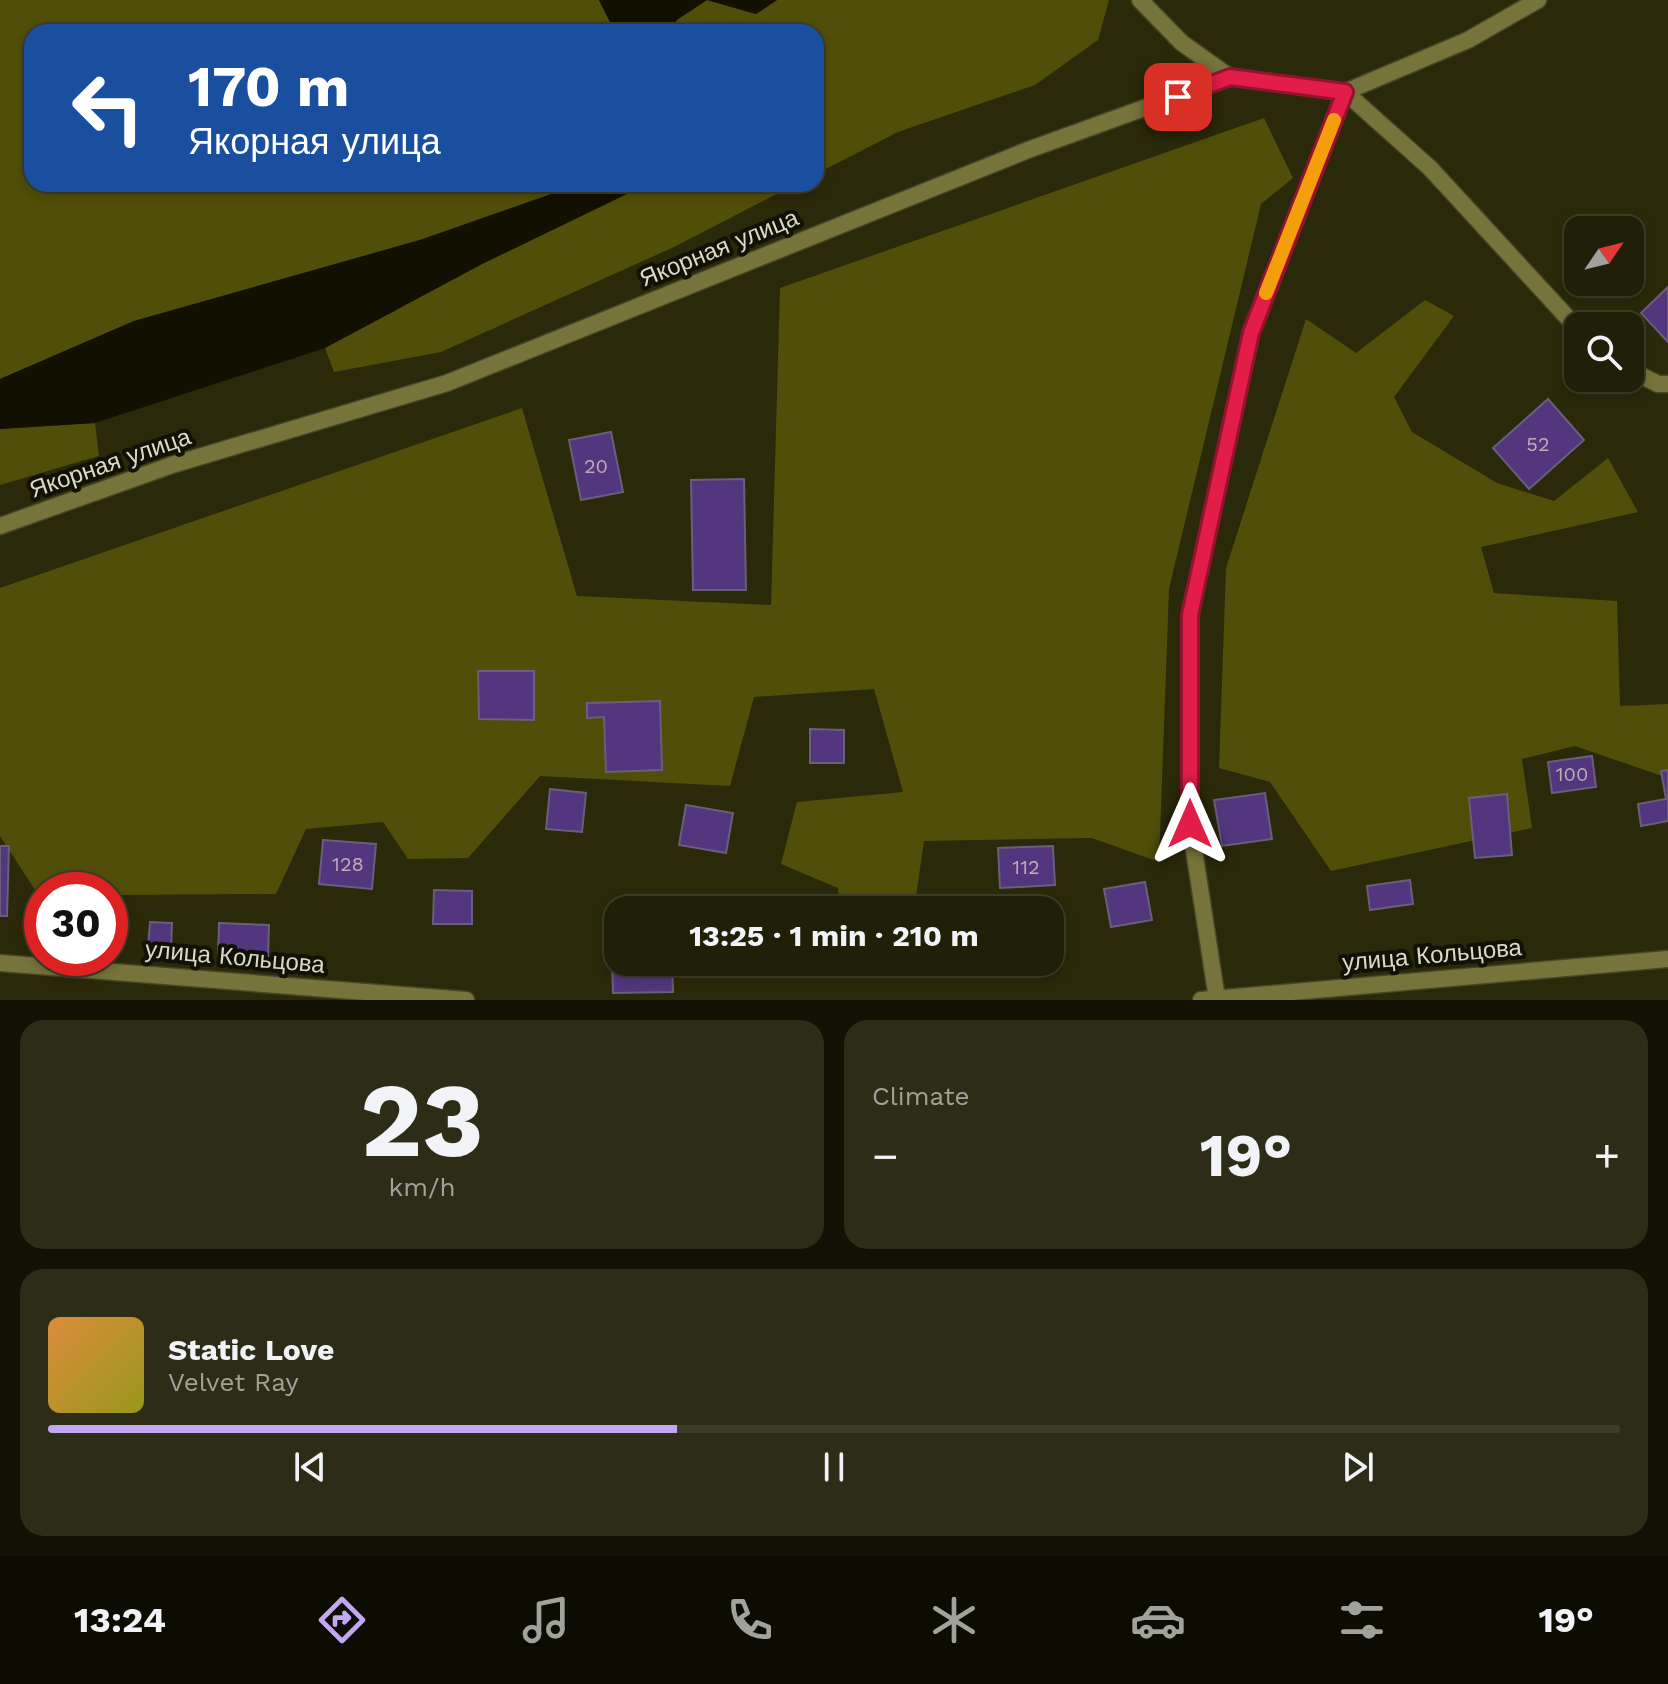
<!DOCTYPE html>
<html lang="en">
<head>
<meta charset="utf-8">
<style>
  body { margin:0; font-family:"Work Sans",sans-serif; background:#2d2c16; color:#f1f3f6; height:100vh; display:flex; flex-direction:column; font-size:30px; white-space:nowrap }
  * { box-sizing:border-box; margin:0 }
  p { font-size:26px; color:#a2a29c }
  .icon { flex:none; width:44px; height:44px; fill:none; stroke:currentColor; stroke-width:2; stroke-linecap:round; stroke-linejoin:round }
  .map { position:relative; height:1000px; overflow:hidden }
  .drawer { display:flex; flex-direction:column; gap:20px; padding:20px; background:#121104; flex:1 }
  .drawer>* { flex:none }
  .hud { position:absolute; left:24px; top:24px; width:800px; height:168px; border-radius:24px; box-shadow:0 4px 12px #0003,0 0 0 2px #3d3d29; background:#1a4fa0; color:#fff; overflow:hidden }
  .needle { width:52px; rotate:55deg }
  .tools { position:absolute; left:1564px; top:216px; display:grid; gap:16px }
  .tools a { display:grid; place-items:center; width:80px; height:80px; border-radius:16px; background:#201f08; box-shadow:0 4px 12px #0003,0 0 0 2px #3d3d29; font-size:40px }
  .speed { position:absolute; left:24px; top:872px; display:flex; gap:16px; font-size:40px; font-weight:700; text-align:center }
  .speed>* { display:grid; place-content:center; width:104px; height:104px; border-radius:50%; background:#201f08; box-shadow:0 4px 12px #0003,0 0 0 2px #3d3d29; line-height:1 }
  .speed .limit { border:12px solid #d22; background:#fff; color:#111 }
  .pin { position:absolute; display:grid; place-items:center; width:68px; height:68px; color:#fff; margin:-34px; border-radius:16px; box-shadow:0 4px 12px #0006 }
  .me { position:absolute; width:88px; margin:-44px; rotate:0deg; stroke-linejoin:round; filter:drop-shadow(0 0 6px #0008) }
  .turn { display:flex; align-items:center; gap:28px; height:168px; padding:0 32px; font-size:36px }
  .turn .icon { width:104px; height:104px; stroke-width:2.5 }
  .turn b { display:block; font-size:56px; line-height:68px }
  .big { font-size:60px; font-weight:700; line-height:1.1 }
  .drawer .tile { flex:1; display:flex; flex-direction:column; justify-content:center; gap:12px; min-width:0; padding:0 28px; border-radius:24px; background:#2d2c16 }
  .drawer .dial { align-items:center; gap:0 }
  .dial b { font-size:104px; line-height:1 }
  .song { display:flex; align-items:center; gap:24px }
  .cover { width:96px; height:96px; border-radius:12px; background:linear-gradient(135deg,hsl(30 70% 55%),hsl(60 70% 35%)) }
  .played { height:8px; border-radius:4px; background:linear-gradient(90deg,#c2a7f2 40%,#3d3d29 40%) }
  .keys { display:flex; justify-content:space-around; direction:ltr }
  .heat { display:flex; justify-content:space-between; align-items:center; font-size:44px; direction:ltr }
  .drawer .tiles { flex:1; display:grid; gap:20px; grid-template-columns:1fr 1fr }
  .tile:last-child { grid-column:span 2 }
  .trip { position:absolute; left:604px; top:896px; width:460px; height:80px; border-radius:24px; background:#201f08; box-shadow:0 4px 12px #0003,0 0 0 2px #3d3d29; font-weight:700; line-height:80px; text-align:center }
  .tabs { display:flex; height:128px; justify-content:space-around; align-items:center; background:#0d0c03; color:#a2a29c }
  .tabs .icon { width:56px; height:56px }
  .tabs .current { color:#c2a7f2 }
  .tabs b { font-size:36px; color:#f1f3f6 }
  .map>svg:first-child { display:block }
  .green { fill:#514e09 }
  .water { fill:#121000 }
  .building { fill:#53367d; stroke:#695f7c; stroke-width:2 }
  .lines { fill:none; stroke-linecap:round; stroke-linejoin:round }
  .minor-casing { stroke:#464528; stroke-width:19 }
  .minor { stroke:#76743a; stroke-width:16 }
  .route-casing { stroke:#92132f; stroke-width:20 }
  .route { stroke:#e11d48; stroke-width:14 }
  .slow { stroke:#f59e0b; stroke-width:14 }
  .labels { text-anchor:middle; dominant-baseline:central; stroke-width:8; stroke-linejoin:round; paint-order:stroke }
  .number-label { font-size:20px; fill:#b8b0b5 }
  .street-label { font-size:24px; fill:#d9d9c8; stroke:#121105 }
</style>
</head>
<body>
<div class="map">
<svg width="1668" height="1000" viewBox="0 0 1668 1000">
  <rect width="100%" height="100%" fill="#2a290a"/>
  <!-- green -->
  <path class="green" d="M0 0H599L615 32H32V184H569L560 191 420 240 134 321 0 379Z
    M707 0 756 14 777 0H1109L1098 40 1035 85 898 132 816 174V32H676V21Z
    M1264 118 1293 178 1261 204 1169 589 1159 862 1092 838 924 841 914 910H840L838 888 781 864 797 802 903 792 874 689 754 697 730 786 540 776 468 858 408 859 383 822 306 829 276 894 110 895V890H42V896H39L0 836V588L522 408 577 596 771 605 780 288Z
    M640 184H796L674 247 441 352 334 372 325 348 482 264 637 189Z
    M1425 300 1454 316 1394 397 1412 432 1497 483 1554 501 1608 458 1638 512 1481 547 1494 593 1617 601 1620 706 1668 704V778L1575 746 1522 759 1532 828 1331 871 1270 782 1219 768 1226 568 1306 319 1356 353Z
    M95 423 99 456 0 485V429Z
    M843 962H906L904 976 844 973Z"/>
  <!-- water -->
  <path class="water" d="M599 0H777L756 14 707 0 676 20V32H615Z
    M569 184H640L637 189 482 264 325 348 95 423 0 429V379L134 321 420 240 560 191Z"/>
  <!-- building -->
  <path class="building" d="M1668 287V342L1641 313Z
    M1548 399 1584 440 1529 489 1493 448Z
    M611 432 623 492 581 500 569 440Z
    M744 479 746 590H693L691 480Z
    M478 671H534V720L479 719Z
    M660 701 662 770 606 772 604 717 587 718V703Z
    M810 729 844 730V763H810Z
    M1592 756 1596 787 1552 793 1548 762Z
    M1668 770V821L1641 826 1638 804 1666 799 1661 771Z
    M550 789 586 793 582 832 546 829Z
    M1265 793 1272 839 1222 846 1214 800Z
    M1507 794 1512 855 1475 858 1469 798Z
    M686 805 733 813 726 853 679 845Z
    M323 840 376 844 372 889 319 884Z
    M0 846H9L7 916H0Z
    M1053 846 1055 885 1000 888 998 848Z
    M1410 880 1413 904 1370 910 1367 886Z
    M1145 882 1152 920 1111 927 1104 889Z
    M434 890 472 891V924H433Z
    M773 901 821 905 820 910H773Z
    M150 922 172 923 171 949 148 948Z
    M219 923 269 925 268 957 218 956Z
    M672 962 673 992 613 993 612 964Z
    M925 962H978V964L927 972Z"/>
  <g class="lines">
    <defs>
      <path id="minor" d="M1140 0 1182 43 1230 77
        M1345 92 1430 168 1578 329
        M1630 370 1658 384H1668
        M0 526 172 465 447 383 1028 150 1230 77 1345 92 1468 40 1538 0
        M0 963 466 1000
        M1217 999 1190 824V615L1251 333 1345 92
        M1201 1000 1668 959"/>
    </defs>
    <!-- minor casing -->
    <use href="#minor" class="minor-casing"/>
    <!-- minor -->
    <use href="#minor" class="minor"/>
  </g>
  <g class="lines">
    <defs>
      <path id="route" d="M1178 97 1230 77 1345 92 1251 333 1190 615V824"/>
    </defs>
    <!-- route casing -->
    <use href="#route" class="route-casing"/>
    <!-- route -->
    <use href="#route" class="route"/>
    <!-- slow -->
    <path class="slow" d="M1266 293 1334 120"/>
  </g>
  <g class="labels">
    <!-- number labels -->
    <g class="number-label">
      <text x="1538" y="444">52</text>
      <text x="596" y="466">20</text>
      <text x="1572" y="774">100</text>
      <text x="348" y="864">128</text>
      <text x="1026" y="867">112</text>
    </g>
    <!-- street labels -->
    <g class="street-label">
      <text transform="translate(719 248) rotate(-22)">Якорная улица</text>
      <text transform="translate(110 463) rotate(-19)">Якорная улица</text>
      <text transform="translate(1432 955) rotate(-5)">улица Кольцова</text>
      <text transform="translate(235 957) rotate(5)">улица Кольцова</text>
    </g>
  </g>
</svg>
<div class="tools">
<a><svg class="needle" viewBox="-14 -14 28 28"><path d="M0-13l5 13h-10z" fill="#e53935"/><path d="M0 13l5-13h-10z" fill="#a2a29c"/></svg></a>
<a><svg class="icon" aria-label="search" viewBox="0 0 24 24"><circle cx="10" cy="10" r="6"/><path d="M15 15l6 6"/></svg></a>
</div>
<div class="speed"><div class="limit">30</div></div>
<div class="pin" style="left:1178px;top:97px;background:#d93025"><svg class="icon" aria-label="arrive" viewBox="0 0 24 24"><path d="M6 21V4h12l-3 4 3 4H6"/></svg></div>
<svg class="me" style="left:1190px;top:824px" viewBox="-20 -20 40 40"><path d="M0-17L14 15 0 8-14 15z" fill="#e11d48" stroke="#fff" stroke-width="4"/></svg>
<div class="trip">13:25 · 1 min · 210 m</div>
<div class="hud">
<div class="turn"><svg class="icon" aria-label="left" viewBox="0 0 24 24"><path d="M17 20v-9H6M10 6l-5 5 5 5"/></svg><div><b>170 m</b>Якорная улица</div></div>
</div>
</div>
<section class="drawer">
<div class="tiles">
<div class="tile dial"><b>23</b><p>km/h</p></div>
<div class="tile"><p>Climate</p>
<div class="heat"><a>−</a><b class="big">19°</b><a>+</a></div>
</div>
<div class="tile">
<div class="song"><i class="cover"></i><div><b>Static Love</b><p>Velvet Ray</p></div></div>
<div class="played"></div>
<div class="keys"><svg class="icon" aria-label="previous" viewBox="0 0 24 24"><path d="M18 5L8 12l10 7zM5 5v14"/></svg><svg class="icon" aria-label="pause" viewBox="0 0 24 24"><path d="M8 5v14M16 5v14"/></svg><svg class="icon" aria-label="next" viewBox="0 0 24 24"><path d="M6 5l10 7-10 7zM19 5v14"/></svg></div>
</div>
</div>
</section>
<nav class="tabs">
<b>13:24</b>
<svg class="icon current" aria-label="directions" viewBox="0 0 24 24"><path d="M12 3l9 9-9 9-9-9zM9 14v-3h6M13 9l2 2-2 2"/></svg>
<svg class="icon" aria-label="music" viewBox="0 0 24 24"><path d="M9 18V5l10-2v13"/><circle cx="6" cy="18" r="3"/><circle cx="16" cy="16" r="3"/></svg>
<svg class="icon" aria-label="phone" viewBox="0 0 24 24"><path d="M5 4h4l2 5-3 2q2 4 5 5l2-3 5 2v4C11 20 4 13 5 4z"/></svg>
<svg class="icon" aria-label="climate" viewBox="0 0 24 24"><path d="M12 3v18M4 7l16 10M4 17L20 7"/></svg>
<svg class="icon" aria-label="car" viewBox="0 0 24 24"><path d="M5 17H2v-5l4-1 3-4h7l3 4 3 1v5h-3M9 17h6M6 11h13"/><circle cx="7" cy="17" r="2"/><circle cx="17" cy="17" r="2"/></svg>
<svg class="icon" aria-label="filters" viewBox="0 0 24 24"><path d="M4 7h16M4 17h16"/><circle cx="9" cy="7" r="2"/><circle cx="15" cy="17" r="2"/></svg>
<b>19°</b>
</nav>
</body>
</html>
